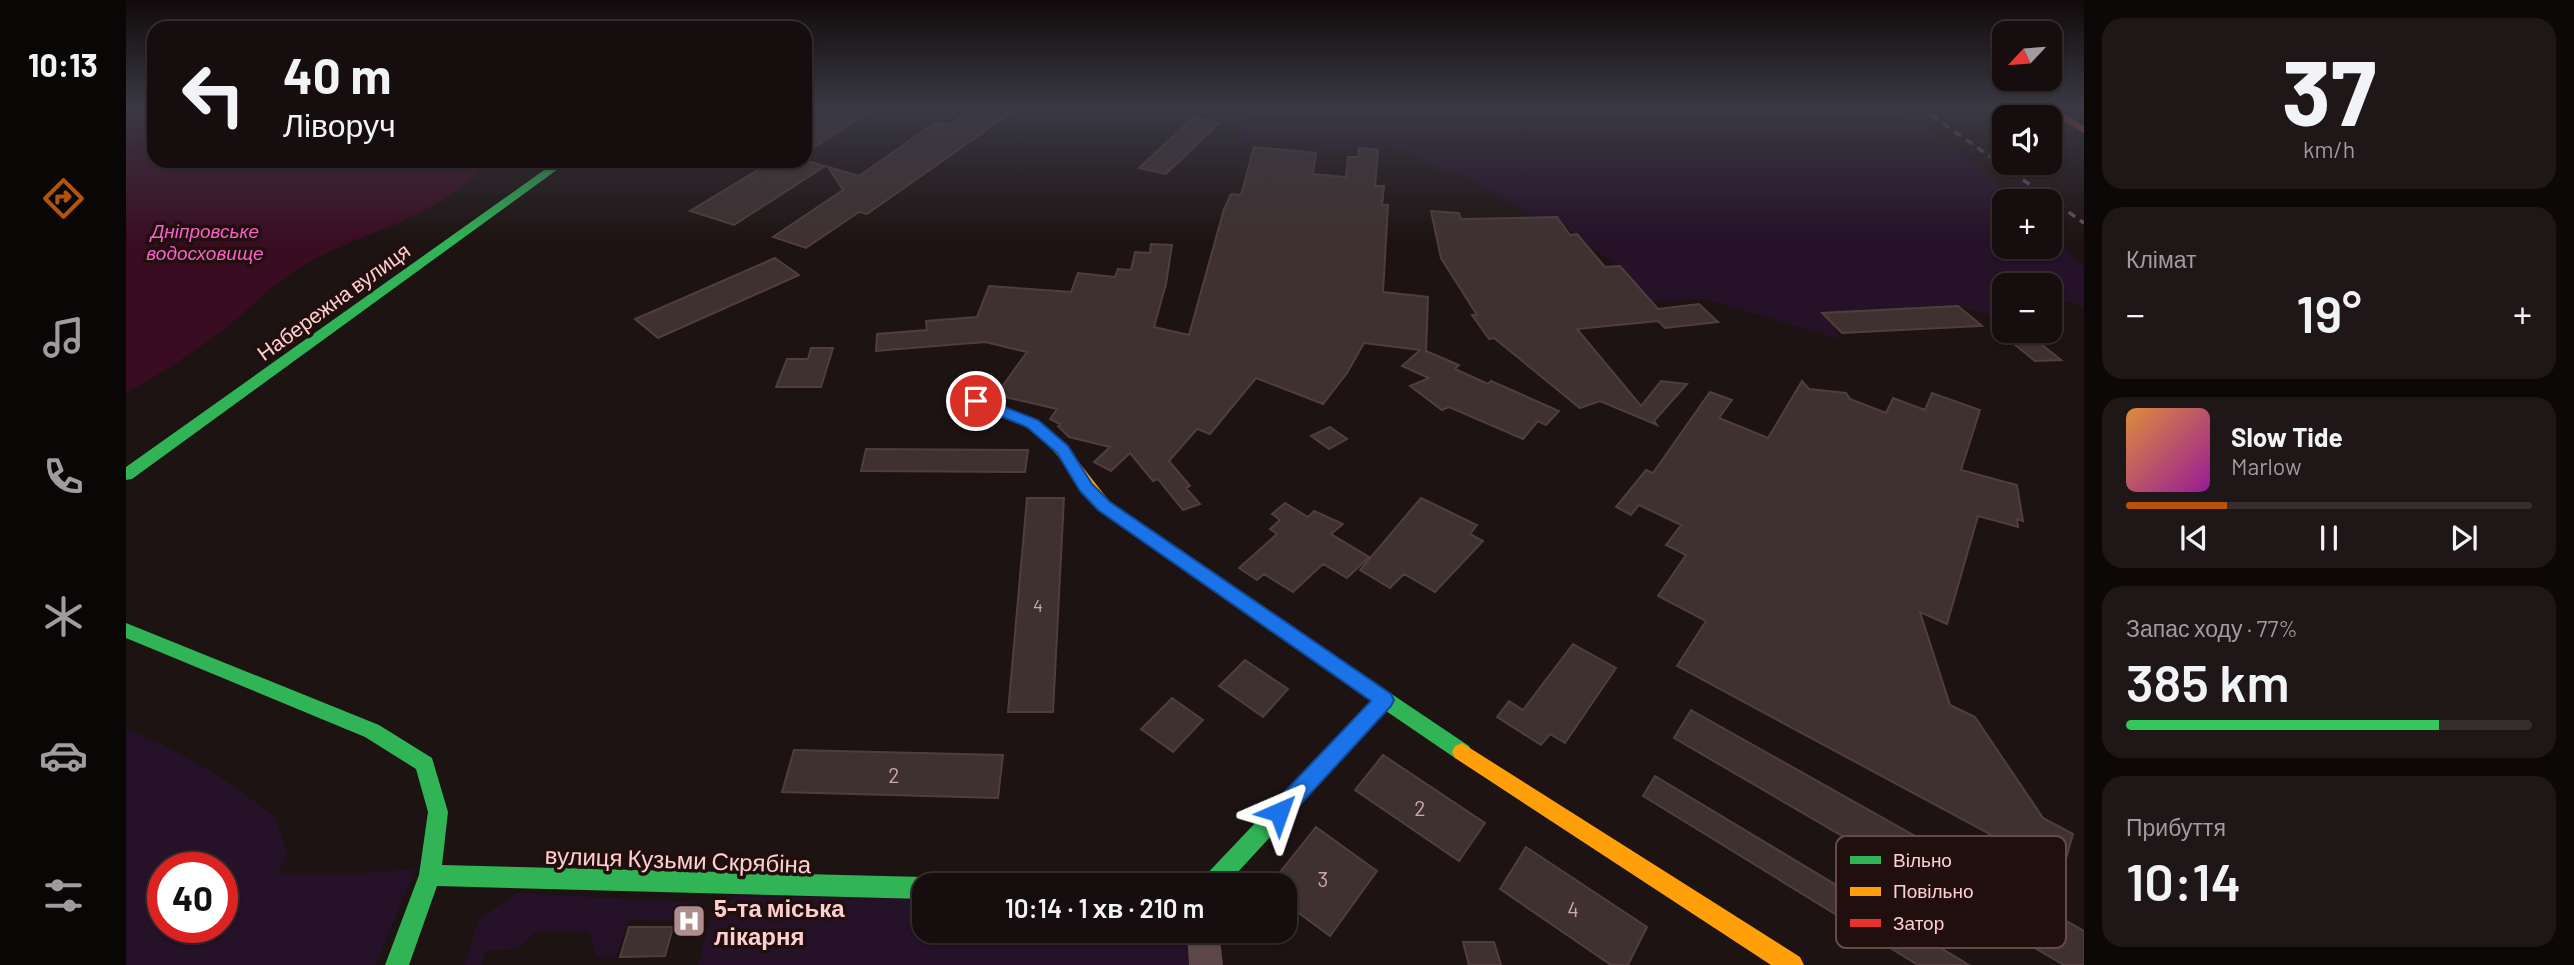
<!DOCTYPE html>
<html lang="uk">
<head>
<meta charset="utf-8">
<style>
  body { margin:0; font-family:Barlow,sans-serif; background:#1f1717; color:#f1f3f6; height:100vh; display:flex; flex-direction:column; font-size:26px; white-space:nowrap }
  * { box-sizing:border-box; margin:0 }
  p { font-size:23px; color:#9e9c9e }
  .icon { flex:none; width:38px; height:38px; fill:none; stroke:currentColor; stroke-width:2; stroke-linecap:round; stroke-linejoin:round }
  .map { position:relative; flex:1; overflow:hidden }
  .side { display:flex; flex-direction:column; gap:18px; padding:18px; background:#0c0808; width:490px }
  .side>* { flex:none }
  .guide { position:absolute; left:21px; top:21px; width:665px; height:147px; border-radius:21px; box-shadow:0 2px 5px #0004,0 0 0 2px #352e2e; background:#160e0e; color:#f1f3f6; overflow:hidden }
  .needle { width:46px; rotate:244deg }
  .tools { position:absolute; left:1866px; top:21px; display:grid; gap:14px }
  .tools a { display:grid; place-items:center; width:70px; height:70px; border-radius:14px; background:#160e0e; box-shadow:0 2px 5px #0004,0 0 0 2px #352e2e; font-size:35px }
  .speed { position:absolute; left:21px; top:852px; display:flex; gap:14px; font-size:35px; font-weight:700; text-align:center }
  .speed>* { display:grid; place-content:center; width:91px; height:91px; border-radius:50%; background:#160e0e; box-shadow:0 2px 5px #0004,0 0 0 2px #352e2e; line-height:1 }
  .speed .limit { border:10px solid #d22; background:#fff; color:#111 }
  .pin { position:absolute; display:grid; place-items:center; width:60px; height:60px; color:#fff; margin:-30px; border:4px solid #fff; border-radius:50%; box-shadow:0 2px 7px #0007 }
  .me { position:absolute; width:77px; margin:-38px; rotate:43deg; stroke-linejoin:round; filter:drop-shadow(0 0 5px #0008) }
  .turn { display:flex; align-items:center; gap:24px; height:147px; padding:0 21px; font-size:32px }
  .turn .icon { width:91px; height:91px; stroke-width:2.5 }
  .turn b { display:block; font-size:49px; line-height:60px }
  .big { font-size:52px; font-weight:600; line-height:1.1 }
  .side .card { flex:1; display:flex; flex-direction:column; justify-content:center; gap:10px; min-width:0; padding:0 24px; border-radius:21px; background:#1f1717 }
  .side .dial { align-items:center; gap:0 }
  .dial b { font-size:91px; line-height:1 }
  .song { display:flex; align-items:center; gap:21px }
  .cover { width:84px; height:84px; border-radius:10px; background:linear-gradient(135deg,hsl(30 70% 55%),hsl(300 70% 35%)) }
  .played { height:7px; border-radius:4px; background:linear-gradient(90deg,#b45309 25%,#352e2e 25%) }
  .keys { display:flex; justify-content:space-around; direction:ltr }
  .heat { display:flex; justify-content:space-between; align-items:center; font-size:38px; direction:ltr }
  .charge { height:10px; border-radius:5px; background:linear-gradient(90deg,#34c759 77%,#352e2e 0) }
  .trip { position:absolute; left:786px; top:873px; width:385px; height:70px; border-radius:21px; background:#160e0e; box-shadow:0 2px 5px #0004,0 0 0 2px #352e2e; font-weight:600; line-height:70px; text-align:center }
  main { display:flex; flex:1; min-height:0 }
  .menu { display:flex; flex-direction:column; width:126px; justify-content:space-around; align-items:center; background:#090606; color:#9e9c9e }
  .menu .icon { width:49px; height:49px }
  .menu .selected { color:#b45309 }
  .menu b { font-size:32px; color:#f1f3f6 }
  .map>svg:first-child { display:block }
  .green { fill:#251128; fill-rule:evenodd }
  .water { fill:#3a0c22 }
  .building { fill:#3f3130; stroke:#503e3c; stroke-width:2 }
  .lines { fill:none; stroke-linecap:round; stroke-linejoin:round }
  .street { fill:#5e4749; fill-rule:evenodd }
  .fast { fill:#30b455; fill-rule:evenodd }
  .slow { fill:#ff9f0a; fill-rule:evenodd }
  .jam { fill:#e5322d; fill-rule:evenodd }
  .rail { stroke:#704864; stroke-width:3.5; stroke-dasharray:8 6; stroke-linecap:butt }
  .route { fill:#1a73e8; stroke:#114b97; stroke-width:2 }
  .labels { text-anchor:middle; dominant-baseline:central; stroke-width:7; stroke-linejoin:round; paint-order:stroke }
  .number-label { font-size:18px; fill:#cea8a8 }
  .far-water-label { font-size:19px; font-style:italic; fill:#fa60c7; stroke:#210f0e }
  .street-label { font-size:21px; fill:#fecfd0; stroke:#210f0e }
  .near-number-label { font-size:21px; fill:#cea8a8 }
  .near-street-label { font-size:24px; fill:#fecfd0; stroke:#210f0e }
  .near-poi-label { font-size:24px; font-weight:bold; fill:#fecfd0; stroke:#210f0e; text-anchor:start }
  .key { fill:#210f0e; stroke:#634948; stroke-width:2 }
  .key-label { font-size:19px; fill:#fecfd0 }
</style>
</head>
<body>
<main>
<nav class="menu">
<b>10:13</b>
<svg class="icon selected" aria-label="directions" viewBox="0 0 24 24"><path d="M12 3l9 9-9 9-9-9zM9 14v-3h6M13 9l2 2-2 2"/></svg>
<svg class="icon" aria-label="music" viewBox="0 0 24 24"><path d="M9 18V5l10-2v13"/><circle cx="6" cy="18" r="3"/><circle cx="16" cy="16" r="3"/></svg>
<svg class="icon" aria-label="phone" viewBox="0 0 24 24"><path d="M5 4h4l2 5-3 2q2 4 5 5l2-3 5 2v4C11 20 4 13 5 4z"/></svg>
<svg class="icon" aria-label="climate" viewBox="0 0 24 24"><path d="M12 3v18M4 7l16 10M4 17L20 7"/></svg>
<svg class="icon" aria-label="car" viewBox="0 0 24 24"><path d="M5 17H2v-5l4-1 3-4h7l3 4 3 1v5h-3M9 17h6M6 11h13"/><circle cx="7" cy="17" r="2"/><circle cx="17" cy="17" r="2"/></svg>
<svg class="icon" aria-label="filters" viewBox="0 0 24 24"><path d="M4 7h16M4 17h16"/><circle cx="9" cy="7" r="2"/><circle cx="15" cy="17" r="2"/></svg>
</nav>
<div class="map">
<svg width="1958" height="965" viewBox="0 0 1958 965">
  <rect width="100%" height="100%" fill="#1d1312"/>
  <!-- green -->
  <path class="green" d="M1120 107H1777L1858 172 1890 201H1878V247H1923V233L1958 267V309L1947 302 1923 303V285H1878V319L1832 306 1697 313 1707 323 1714 339 1578 299 1525 302 1494 266 1459 244 1431 217 1410 218 1332 173 1316 171 1261 143 1233 148 1113 142Z
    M0 729 34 743 94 776 148 816 162 853 152 873H239L289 869 250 965H0ZM37 868H96V928H37Z
    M391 893 567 902 569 915 565 921 503 920 490 957H472L462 931 410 932 392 949 360 951 355 965H338L353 918Z
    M610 896 798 898V931H1068L1070 965H572L586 914Z"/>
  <!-- water -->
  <path class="water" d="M28 107V161H360C312 224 226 231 164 274 140 290 121 312 98 329 68 352 34 375 0 393V117Z"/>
  <!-- building -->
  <path class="building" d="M707 107H751L679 153V124Z
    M850 107H893L741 214 733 212 680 248 647 237 717 190 702 167 733 176 810 122 823 125Z
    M1068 117 1093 123 1040 174 1013 168Z
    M1128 147 1190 153 1187 174 1220 177 1222 157H1232L1233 148 1252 150 1249 186H1258L1256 205H1262L1257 292 1302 297 1300 351 1333 365 1329 369 1362 384 1365 381 1433 411 1420 425 1412 421 1397 439 1323 407 1316 410 1284 386 1303 378 1276 366 1294 350 1238 343 1221 373 1197 404 1130 378 1084 434 1071 429 1043 461 1064 486 1060 488 1074 504 1057 510 1032 479 1027 481 1004 453 985 471 968 462 984 447 943 437 932 426 934 424 924 419 931 409 870 395 901 352 859 342 750 351 751 334 801 330 800 321 851 317 863 286 945 292 952 273 989 277 992 269 1005 270 1009 252 1024 253 1025 244 1046 245 1040 284 1028 327 1063 335 1098 209 1105 194 1115 195Z
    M647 161H681L699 166 608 225 564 211Z
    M1305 211 1333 213 1335 219 1431 217 1444 235 1451 234 1479 267 1494 266 1532 309 1573 304 1592 322 1539 328 1532 321 1451 329 1515 406 1535 381 1561 384 1528 421 1531 425 1474 401 1454 408 1368 338 1363 339 1346 315H1351L1315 258Z
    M649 258 673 275 532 338 509 319Z
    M1832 306 1856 326 1716 333 1696 313Z
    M1872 331H1899L1935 360 1909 361Z
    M685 348H707L695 387H650L661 359H682Z
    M1676 381 1683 389 1720 393 1724 399 1760 413 1767 398 1799 410 1806 393 1854 410 1835 470 1891 485 1897 521 1891 519 1892 527 1852 516 1821 624 1794 612 1824 705 1849 717 1917 818 1947 834 1936 873 1551 666 1580 621 1532 596 1560 555 1540 545 1555 525 1513 505 1505 515 1490 507 1520 470 1527 473 1584 392 1606 400 1593 418 1642 438Z
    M1204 427 1221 439 1203 449 1185 436Z
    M740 449 902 450 899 472 735 471Z
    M901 498H938L927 712H882Z
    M1295 498 1351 525 1344 534 1357 541 1309 592 1278 574 1264 588 1234 570Z
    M1159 503 1182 517 1188 511 1217 524 1205 534 1243 557 1221 578 1197 564 1167 592 1138 574 1131 580 1113 568 1151 534 1144 529 1154 520 1146 514Z
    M1447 644 1490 668 1439 743 1424 734 1415 745 1371 717 1383 701 1397 710Z
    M1119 660 1162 689 1137 717 1093 686Z
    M1046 698 1077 720 1047 752 1015 729Z
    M1565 710 1958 931V965H1938L1548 738Z
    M668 750 877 755 872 798 656 792Z
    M1257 755 1359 823 1333 861 1229 790Z
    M1529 776 1843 965H1792L1517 796Z
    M1190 827 1251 871 1204 936 1158 902V886H1143Z
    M1400 847 1521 927 1502 965H1485L1374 889Z
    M503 927H547L539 956 494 957Z
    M1337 942H1368L1375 965H1343Z"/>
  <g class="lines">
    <!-- street -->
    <path class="street" d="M1061 931H1093L1097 965H1063Z"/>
    <!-- fast -->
    <path class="fast" d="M431 161H443L6 479 0 480V467Z
      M1096 580 1343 746 1346 752 1343 758 1336 761 1329 758 1260 711 1099 886H1073L1076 879 1245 701 1090 592 1087 587 1090 582Z
      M0 623 253 725 306 758 322 812 316 865 798 877 806 881 808 886H798V899L311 886 283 965H259L293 875 302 812 290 769 239 737 0 638Z"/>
    <!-- slow -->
    <path class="slow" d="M850 396 905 418 923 429 941 447 984 502 1102 582 1105 587 1102 592H1090L972 510 931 455 913 435 895 424 845 404 843 401Z
      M1336 743 1674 957 1678 965H1645L1329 758 1326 752 1329 746Z"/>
    <!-- jam -->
    <path class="jam" d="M1915 107H1927L1958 126V133Z"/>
    <!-- rail -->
    <path class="rail" d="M1794 107 1958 223"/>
  </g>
  <!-- sky -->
  <linearGradient id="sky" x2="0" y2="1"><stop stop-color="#100a0a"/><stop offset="0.44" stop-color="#3a3944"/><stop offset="1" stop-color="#3a3944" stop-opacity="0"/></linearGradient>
  <rect width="1958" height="242" fill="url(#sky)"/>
  <!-- route -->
  <path class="route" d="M850 396 912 420 942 446 966 484 984 502 1265 694 1268 700 1265 706 1161 819 1153 822 1146 819 1142 812 1146 805 1245 701 972 510 954 491 931 453 901 427 845 404 843 401Z"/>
  <!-- icons -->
  <defs>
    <symbol id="hospital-square" viewBox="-11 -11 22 22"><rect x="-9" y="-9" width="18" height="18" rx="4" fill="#af8d8e" stroke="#210f0e"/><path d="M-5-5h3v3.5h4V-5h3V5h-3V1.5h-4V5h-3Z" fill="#fff"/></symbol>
  </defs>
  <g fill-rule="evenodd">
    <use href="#hospital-square" x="544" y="902" width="38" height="38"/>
  </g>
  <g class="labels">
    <!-- number labels -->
    <g class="number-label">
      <text x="912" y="605">4</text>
    </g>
    <!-- far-water labels -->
    <g class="far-water-label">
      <text x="79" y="230">Дніпровське<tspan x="79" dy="22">водосховище</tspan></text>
    </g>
    <!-- street labels -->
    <g class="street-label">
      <text transform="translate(207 301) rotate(-36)">Набережна вулиця</text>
    </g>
    <!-- near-number labels -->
    <g class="near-number-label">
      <text x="768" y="774">2</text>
      <text x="1294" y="807">2</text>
      <text x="1197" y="878">3</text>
      <text x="1447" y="908">4</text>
    </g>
    <!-- near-street labels -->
    <g class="near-street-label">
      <text transform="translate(552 859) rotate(2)">вулиця Кузьми Скрябіна</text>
    </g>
    <!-- near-poi labels -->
    <g class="near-poi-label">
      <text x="588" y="907">5-та міська<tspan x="588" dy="28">лікарня</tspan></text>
    </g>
  </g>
  <!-- legend -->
  <rect x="1710" y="836" width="230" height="112" rx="10" class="key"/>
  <rect x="1724" y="856" width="31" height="8" fill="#30b455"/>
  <rect x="1724" y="887" width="31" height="9" fill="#ff9f0a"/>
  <rect x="1724" y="919" width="31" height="8" fill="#e5322d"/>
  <g class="key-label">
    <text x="1767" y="867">Вільно</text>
    <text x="1767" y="898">Повільно</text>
    <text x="1767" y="930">Затор</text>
  </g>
</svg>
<div class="tools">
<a><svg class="needle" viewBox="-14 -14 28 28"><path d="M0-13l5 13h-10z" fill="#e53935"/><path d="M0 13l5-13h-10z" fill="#9e9c9e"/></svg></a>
<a><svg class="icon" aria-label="sound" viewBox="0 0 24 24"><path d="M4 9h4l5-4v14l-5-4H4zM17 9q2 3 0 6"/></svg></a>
<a>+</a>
<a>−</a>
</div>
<div class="speed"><div class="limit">40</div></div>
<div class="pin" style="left:850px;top:401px;background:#d93025"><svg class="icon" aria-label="arrive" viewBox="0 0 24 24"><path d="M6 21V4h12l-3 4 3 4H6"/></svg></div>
<svg class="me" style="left:1153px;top:812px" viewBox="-20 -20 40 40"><path d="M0-17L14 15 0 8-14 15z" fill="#1a73e8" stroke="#fff" stroke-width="4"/></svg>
<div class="trip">10:14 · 1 хв · 210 m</div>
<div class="guide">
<div class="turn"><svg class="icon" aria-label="left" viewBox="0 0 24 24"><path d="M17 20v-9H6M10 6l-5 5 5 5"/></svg><div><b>40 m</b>Ліворуч</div></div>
</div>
</div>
<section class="side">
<div class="card dial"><b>37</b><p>km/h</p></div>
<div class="card"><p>Клімат</p>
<div class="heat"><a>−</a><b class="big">19°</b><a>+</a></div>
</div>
<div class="card">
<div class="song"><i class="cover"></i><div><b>Slow Tide</b><p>Marlow</p></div></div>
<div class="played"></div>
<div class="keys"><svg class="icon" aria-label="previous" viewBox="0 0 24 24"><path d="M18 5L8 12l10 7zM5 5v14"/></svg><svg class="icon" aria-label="pause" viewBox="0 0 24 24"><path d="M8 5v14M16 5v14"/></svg><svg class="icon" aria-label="next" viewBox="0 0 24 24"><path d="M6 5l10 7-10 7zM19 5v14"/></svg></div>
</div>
<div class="card"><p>Запас ходу · 77%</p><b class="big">385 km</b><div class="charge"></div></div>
<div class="card"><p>Прибуття</p><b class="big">10:14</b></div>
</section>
</main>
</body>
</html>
